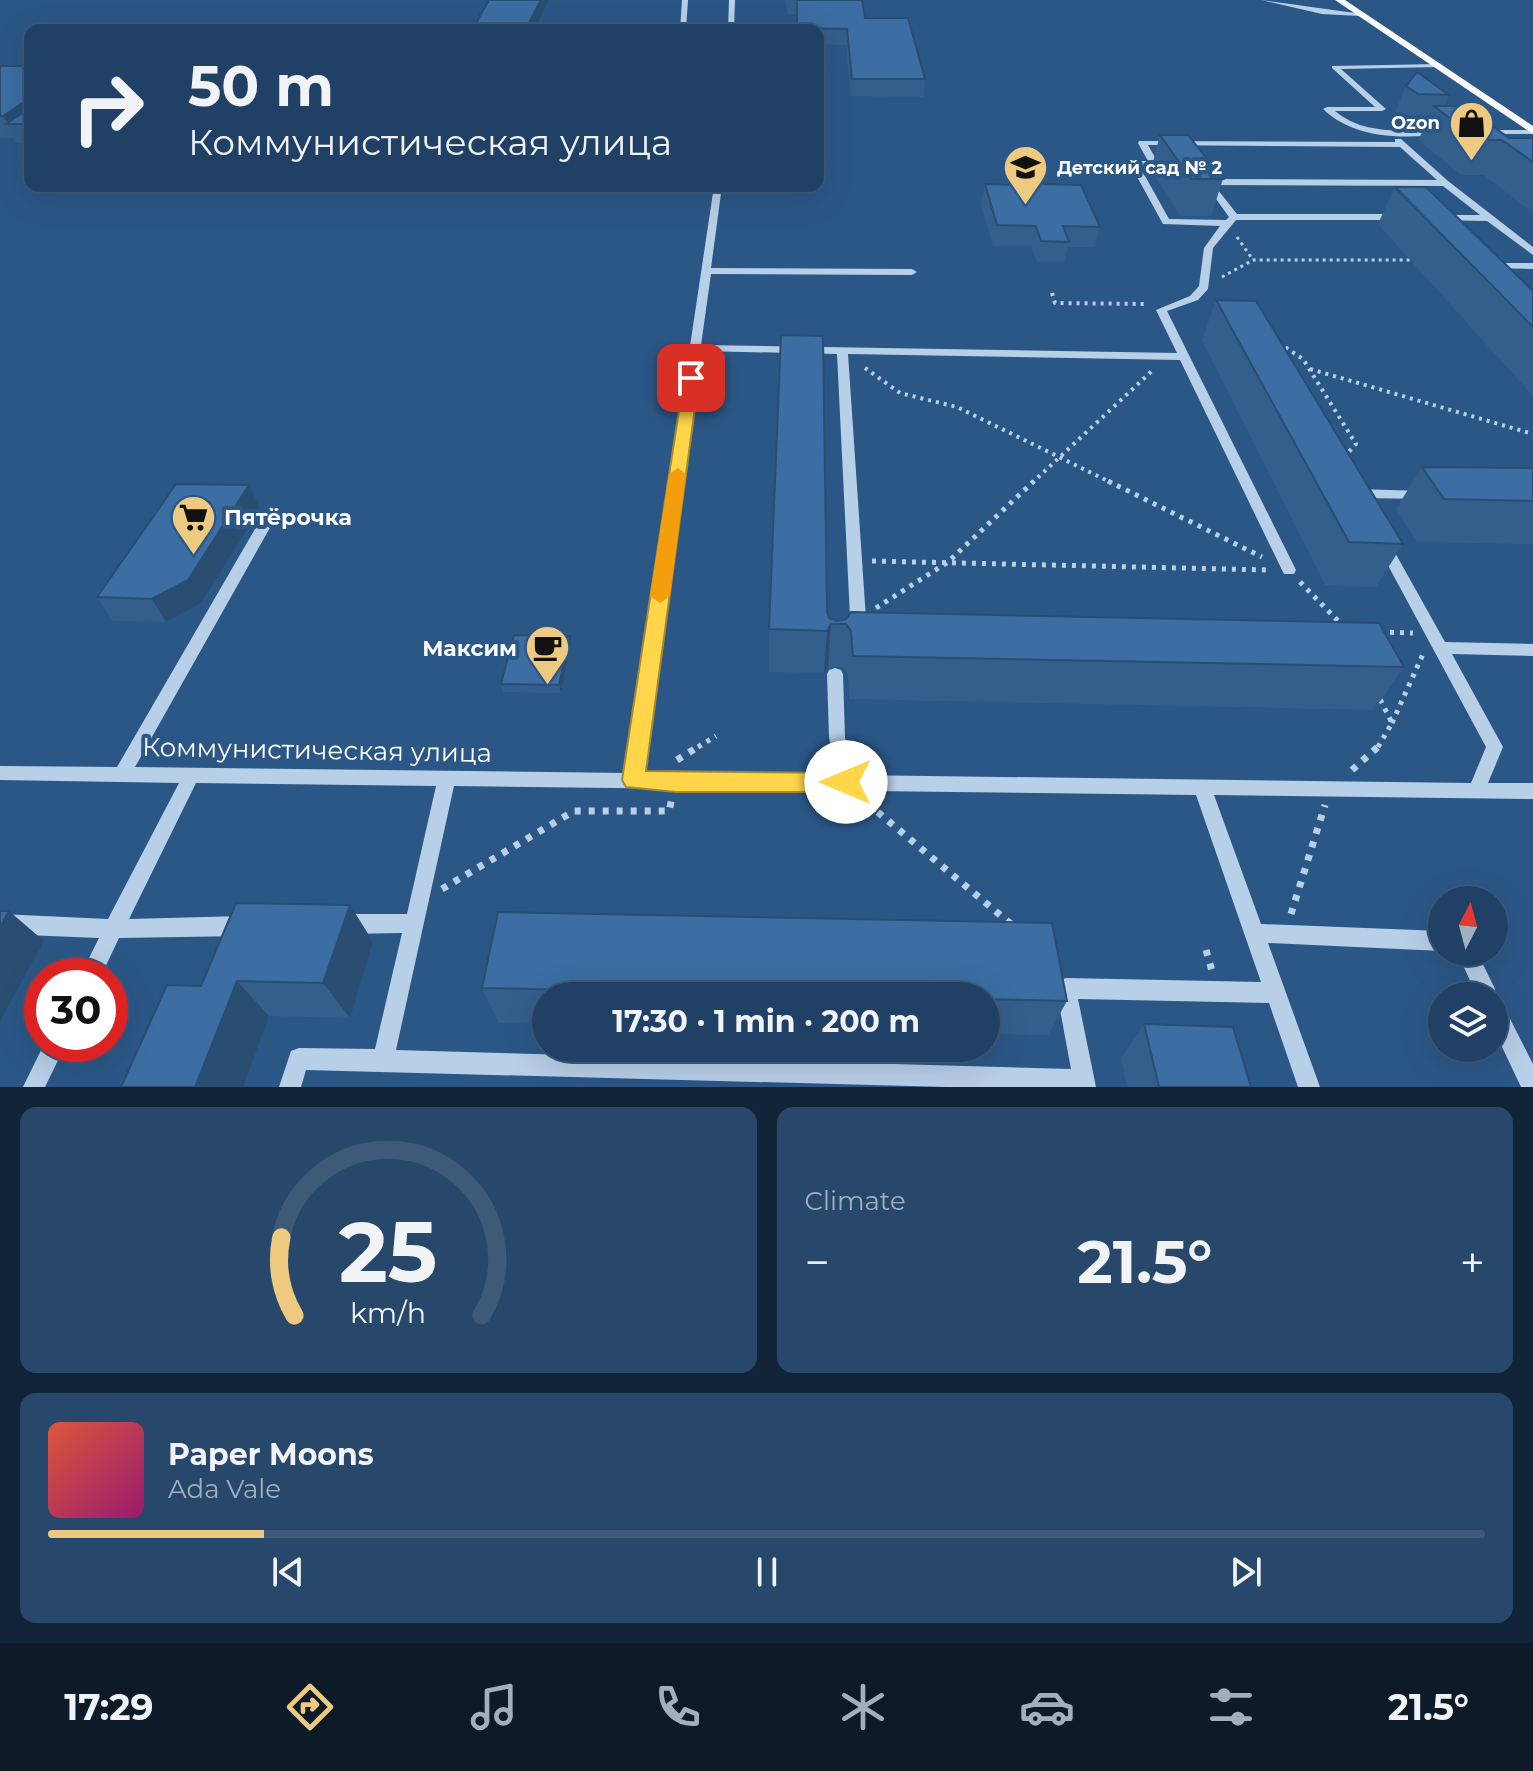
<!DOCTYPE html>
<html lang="en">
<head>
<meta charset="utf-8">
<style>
  body { margin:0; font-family:Montserrat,sans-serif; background:#28486b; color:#f1f3f6; height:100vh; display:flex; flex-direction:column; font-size:30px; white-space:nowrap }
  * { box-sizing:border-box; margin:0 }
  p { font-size:26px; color:#a2afbf }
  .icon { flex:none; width:44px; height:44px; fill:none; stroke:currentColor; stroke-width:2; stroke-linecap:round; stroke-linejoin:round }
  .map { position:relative; height:1087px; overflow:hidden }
  .details { display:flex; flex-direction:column; gap:20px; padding:20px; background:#122438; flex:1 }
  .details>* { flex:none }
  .hud { position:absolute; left:24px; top:24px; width:800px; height:168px; border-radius:16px; box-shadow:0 8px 32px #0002,0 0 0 2px #3d5a79; background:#204165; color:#f1f3f6; overflow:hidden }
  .needle { width:52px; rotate:6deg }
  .tools { position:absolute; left:1428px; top:886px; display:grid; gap:16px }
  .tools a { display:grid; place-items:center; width:80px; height:80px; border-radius:50%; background:#204165; box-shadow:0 8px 32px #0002,0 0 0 2px #3d5a79; font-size:40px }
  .speed { position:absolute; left:24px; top:958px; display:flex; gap:16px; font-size:40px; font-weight:700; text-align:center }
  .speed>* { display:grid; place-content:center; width:104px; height:104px; border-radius:50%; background:#204165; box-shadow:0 8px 32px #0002,0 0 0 2px #3d5a79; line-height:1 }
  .speed .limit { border:12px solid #d22; background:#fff; color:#111 }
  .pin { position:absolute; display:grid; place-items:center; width:68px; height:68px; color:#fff; margin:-34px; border-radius:16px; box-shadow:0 4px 12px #0006 }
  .me { position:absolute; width:88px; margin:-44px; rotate:270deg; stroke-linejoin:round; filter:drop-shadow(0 0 6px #0008) }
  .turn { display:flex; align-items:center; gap:28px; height:168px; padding:0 32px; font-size:36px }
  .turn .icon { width:104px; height:104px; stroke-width:2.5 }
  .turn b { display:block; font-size:56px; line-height:68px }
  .big { font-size:60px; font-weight:700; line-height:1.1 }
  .details .tile { flex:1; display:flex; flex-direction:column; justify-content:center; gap:12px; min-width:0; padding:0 28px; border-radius:16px; background:#28486b }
  .details .dial { align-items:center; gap:0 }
  .dial svg { height:208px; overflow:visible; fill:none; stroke:#3d5a79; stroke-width:7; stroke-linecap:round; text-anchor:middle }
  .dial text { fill:#f1f3f6; stroke:none }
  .song { display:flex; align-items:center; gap:24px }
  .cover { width:96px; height:96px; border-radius:12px; background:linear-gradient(135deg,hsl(10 70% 55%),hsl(320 70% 35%)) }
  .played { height:8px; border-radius:4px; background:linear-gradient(90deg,#edca80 15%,#3d5a79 15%) }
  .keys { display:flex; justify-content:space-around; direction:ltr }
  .heat { display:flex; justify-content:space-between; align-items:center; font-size:44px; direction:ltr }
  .details .tiles { flex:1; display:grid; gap:20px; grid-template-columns:1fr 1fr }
  .tile:last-child { grid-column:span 2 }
  .trip { position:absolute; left:532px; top:982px; width:468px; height:80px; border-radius:40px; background:#204165; box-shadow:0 8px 32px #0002,0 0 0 2px #3d5a79; font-weight:700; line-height:80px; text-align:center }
  .dock { display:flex; height:128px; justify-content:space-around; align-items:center; background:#0d1a28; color:#a2afbf }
  .dock .icon { width:56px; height:56px }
  .dock .on { color:#edca80 }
  .dock b { font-size:36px; color:#f1f3f6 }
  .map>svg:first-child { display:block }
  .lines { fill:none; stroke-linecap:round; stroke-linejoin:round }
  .path-far3 { stroke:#b8cfe8; stroke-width:3; stroke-dasharray:3 4; stroke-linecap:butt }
  .path-far2 { stroke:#b8cfe8; stroke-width:4; stroke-dasharray:3 5; stroke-linecap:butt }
  .path-far1 { stroke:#b8cfe8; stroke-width:5; stroke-dasharray:4 6; stroke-linecap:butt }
  .path { stroke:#b8cfe8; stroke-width:7; stroke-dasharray:6 8; stroke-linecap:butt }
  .minor { fill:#b8cfe8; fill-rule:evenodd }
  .major { fill:#f9fbfe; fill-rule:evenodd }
  .wall { fill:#345f8c }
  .shaded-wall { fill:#2a4d72 }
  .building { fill:#3c6ea3; stroke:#2a4d72; stroke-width:2 }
  .route { fill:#ffd54a; stroke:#a68a30; stroke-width:2 }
  .slow { fill:#f59e0b }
  .labels { text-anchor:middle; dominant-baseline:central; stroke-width:8; stroke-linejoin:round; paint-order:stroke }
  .far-poi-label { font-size:18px; font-weight:bold; fill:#fff; stroke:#2b5787; text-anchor:end }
  .poi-label { font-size:22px; font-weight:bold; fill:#fff; stroke:#2b5787; text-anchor:start }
  .near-street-label { font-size:26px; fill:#fff; stroke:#2b5787 }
</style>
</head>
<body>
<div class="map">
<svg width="1533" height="1087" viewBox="0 0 1533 1087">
  <rect width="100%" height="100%" fill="#2b5787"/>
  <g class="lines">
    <!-- path-far3 -->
    <path class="path-far3" d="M1237 237 1253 260
      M1222 277 1253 260H1415"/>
    <!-- path-far2 -->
    <path class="path-far2" d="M1052 293 1055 303 1147 304
      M1279 343 1303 359 1356 444 1345 456
      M865 368 900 393 957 407 1112 483
      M1310 369 1533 434
      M1032 483 1153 370"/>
    <!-- path-far1 -->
    <path class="path-far1" d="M1108 481 1262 557
      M872 561 1269 570
      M1300 582 1343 626
      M876 608 948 562 1034 481
      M1380 632 1413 633
      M1392 723 1423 654
      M698 747 716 736
      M1378 747 1392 723 1378 695"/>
    <!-- path -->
    <path class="path" d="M677 760 701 745
      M1352 770 1380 745
      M867 803 1012 925
      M442 889 574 811H669L672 798
      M1291 914 1325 805
      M1206 950 1212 971"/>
    <!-- minor -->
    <path class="minor" d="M682 0H688L686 30H680Z
      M729 0H735L734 30H728Z
      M1261 0 1362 14 1359 16 1322 14Z
      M1438 64 1440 67 1341 69 1386 109 1382 111H1335C1365 136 1404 130 1441 130L1445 132 1444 134C1403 139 1354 139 1323 109L1327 107H1375L1332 68V66Z
      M1481 130H1533V134H1478L1477 132Z
      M1395 139H1401L1448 181 1533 247V255L1487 221 1436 220 1434 218 1439 215H1480L1443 186 1214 185 1237 214H1398L1403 217 1398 220H1236L1213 248 1208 289 1198 300 1167 311 1296 570 1294 574H1284L1282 570 1180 360 848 354 866 619 855 630H845L842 626 850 617 837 354 700 351 644 773 836 775 829 737 827 674 829 670 835 668 841 670 843 674 845 737 853 775 1471 783 1486 747 1377 545 1384 540 1389 542 1445 642 1533 644V656L1452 654 1503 747 1488 783H1533V799L1214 795 1261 924 1442 931V951L1268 943 1320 1087H1298L1269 1003 1078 999 1096 1087H947L306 1070 301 1087H279L291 1051 299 1048 375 1049 402 933 344 934 337 931 334 924 337 917 344 914H407L436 786 196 783 129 919 243 916 250 919 253 926 250 933 243 936 119 938 101 976H80L99 938 0 934V914L108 919 179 783 0 780V766L117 767 266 510 273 505 280 510 135 767 626 773 714 186H722L711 268 912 269 917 272 912 275 711 274 701 345 1177 353 1156 310 1190 296 1199 286 1204 248 1220 226 1163 224 1130 164 1134 161H1148L1138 143 1139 141 1395 142ZM1148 145 1400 147 1437 180 1208 179 1204 182 1229 217 1226 220 1169 219 1140 167H1171L1175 164 1171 161H1157ZM454 786 1196 795 1261 982 1066 978 1059 981 1056 988 1071 1069 396 1050Z
      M1489 263H1533V269L1485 268V264Z
      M1356 489 1425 491 1432 495 1425 499 1363 498 1357 500 1352 499 1349 493Z
      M1457 952H1477L1495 989 1497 999 1501 1001 1533 1064V1087H1521L1494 1030V996H1477Z
      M44 1044H66L45 1087H23Z"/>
    <!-- major -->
    <path class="major" d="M1335 0H1345L1533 126V134Z"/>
  </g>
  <!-- wall -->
  <path class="wall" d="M785 0H862L865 18 925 79 923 97 851 96 846 45 818 44V30H797V14H788Z
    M0 66H30V143H16L14 138H0Z
    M1406 86 1449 95 1444 106 1509 138H1533V213L1484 175H1461L1418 140 1424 129 1403 128 1392 119Z
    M1160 135 1223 179 1211 216H1180L1151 170Z
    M1018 172 1043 184 1100 227 1095 247H1068L1064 262H1037L1031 246H993L981 204 985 184 1016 185Z
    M1395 187 1533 291V396L1378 224Z
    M1216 300 1403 544 1376 587 1325 585 1202 340Z
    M1422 467 1533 468V544L1417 542 1396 509Z
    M260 509 201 603 166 622 113 621 97 597Z
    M827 612 829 618 837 621 1404 667 1374 710 849 699 848 674 842 667H828L824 673 769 672V629Z
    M571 644 561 693 503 692 501 684Z
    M350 905 373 942 350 1018 269 1016 201 986Z
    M498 912 1052 923 1067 1001 1048 1035 986 1034V996H546V1024L499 1023 482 988Z
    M1144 1024 1251 1087H1127L1121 1058Z"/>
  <!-- shaded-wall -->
  <path class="shaded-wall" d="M541 0H549L534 30H525Z
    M30 98V124H8L3 116Z
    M249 485 260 509 201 603 166 622 152 599Z
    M831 624 828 667 824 673 827 631Z
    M570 636 571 644 561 693 559 685Z
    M350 905 373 942 350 1018 323 983Z
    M9 911 44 941 0 1021V927Z
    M237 981 269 1016 243 1087H195Z"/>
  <!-- building -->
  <path class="building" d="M489 0H541L525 30H472Z
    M797 0H862L865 18H908L925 79H852L847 29 797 28Z
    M627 28H656L655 30H627Z
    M0 66H30V98L3 116H0Z
    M1417 72 1449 95 1418 94 1406 86Z
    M1434 106H1465L1509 138H1533V162L1502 140H1478Z
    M30 108V124H6Z
    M1160 135H1188L1223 179H1191Z
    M1018 172 1039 173 1043 184 1081 185 1100 227 1063 226 1069 242 1041 241 1036 226 997 225 985 184 1022 185Z
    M1395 187H1426L1533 291V327Z
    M1216 300 1256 301 1403 544 1349 542Z
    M781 335 823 336 827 612 829 618 837 621 846 619 851 612 1379 623 1404 667 853 656 851 631 846 624H831L827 631 769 629Z
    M1422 467 1533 468V501L1444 499Z
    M176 484 249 485 188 580 152 599 97 597Z
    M514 635 570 636 559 685 501 684Z
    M236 903 350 905 323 983 237 981 195 1087H121L167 985 201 986Z
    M0 911H9L0 927Z
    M498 912 1052 923 1067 1001 986 999V996H848L482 988Z
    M1144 1024 1233 1027 1251 1087H1159Z"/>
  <!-- route -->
  <path class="route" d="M691 373 699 378 646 771 846 773 854 775 857 782 854 789 846 792H676L626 787 622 780 684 378Z"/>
  <!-- slow -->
  <path class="slow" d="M678 468 686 474 670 596 660 603 650 596 669 474Z"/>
  <!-- icons -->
  <defs>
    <symbol id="shop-pin" viewBox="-11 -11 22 30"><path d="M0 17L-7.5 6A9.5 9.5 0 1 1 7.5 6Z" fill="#edca80" stroke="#2b5787"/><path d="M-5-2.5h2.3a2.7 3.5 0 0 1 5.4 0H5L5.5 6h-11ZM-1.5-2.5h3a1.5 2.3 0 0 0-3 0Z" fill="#111"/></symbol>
    <symbol id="school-pin" viewBox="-11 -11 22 30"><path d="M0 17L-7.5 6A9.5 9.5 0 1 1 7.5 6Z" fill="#edca80" stroke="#2b5787"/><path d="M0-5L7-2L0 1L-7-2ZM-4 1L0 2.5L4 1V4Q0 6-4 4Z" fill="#111"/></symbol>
    <symbol id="supermarket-pin" viewBox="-11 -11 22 30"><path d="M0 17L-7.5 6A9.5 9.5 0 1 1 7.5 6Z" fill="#edca80" stroke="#2b5787"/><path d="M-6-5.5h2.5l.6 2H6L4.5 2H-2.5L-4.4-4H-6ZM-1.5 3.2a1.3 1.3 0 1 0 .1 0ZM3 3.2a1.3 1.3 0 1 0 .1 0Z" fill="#111"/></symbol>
    <symbol id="cafe-pin" viewBox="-11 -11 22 30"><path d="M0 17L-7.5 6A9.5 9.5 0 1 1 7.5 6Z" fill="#edca80" stroke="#2b5787"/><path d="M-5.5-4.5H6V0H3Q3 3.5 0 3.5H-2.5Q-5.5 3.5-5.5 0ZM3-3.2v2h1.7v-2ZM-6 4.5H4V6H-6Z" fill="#111"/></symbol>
  </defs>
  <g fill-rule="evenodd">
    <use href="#shop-pin" x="1446" y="98" width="51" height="69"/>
    <use href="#school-pin" x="1000" y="142" width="51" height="69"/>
    <use href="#supermarket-pin" x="168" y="492" width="51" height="69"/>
    <use href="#cafe-pin" x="522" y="622" width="51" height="69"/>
  </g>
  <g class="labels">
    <!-- far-poi labels -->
    <g class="far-poi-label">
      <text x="1440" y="123">Ozon</text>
      <text x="1057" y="168" text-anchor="start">Детский сад № 2</text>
    </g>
    <!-- poi labels -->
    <g class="poi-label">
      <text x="224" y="517">Пятёрочка</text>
      <text x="517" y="648" text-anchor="end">Максим</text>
    </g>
    <!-- near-street labels -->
    <g class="near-street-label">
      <text transform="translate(317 750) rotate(1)">Коммунистическая улица</text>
    </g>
  </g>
</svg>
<div class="tools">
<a><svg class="needle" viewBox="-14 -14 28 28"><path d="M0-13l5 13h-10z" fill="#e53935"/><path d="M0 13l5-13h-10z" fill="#a2afbf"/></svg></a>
<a><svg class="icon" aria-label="layers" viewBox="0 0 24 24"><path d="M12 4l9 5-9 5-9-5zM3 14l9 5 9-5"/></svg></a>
</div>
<div class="speed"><div class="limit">30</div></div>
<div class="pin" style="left:691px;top:378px;background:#d93025"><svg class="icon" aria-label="arrive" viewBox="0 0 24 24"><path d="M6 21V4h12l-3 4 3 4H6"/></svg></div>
<svg class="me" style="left:846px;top:782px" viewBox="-20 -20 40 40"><circle r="19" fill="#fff"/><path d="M0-13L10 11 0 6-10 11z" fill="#ffd54a"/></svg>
<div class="trip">17:30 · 1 min · 200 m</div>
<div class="hud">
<div class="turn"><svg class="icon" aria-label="right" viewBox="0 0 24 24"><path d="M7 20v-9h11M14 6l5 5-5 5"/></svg><div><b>50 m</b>Коммунистическая улица</div></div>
</div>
</div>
<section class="details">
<div class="tiles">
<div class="tile dial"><svg viewBox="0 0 100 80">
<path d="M14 69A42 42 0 1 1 86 69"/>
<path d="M14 69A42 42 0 0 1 9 39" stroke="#edca80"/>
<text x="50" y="56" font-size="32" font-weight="700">25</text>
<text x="50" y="72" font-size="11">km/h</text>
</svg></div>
<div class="tile"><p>Climate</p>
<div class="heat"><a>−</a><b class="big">21.5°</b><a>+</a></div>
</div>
<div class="tile">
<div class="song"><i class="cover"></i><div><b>Paper Moons</b><p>Ada Vale</p></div></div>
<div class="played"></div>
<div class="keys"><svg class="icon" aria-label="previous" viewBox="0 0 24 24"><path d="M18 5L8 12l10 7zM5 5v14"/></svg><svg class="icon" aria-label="pause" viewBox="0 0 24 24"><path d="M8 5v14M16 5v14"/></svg><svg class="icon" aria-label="next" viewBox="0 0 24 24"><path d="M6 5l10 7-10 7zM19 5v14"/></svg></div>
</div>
</div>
</section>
<nav class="dock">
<b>17:29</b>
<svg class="icon on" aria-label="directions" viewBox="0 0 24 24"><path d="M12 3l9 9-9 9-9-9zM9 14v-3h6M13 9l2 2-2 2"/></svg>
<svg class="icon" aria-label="music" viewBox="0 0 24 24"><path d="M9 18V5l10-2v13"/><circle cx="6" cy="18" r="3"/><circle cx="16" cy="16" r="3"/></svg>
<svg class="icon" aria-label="phone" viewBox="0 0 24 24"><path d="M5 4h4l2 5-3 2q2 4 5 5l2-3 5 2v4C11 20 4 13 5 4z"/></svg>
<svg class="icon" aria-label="climate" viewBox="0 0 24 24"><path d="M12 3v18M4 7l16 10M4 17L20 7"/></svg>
<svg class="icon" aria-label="car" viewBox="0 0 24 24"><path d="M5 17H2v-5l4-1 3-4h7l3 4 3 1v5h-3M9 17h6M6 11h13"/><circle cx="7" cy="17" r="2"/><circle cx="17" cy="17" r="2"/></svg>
<svg class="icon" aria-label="filters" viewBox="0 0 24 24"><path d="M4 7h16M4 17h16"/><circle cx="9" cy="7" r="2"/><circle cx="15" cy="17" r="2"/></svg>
<b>21.5°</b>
</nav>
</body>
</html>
